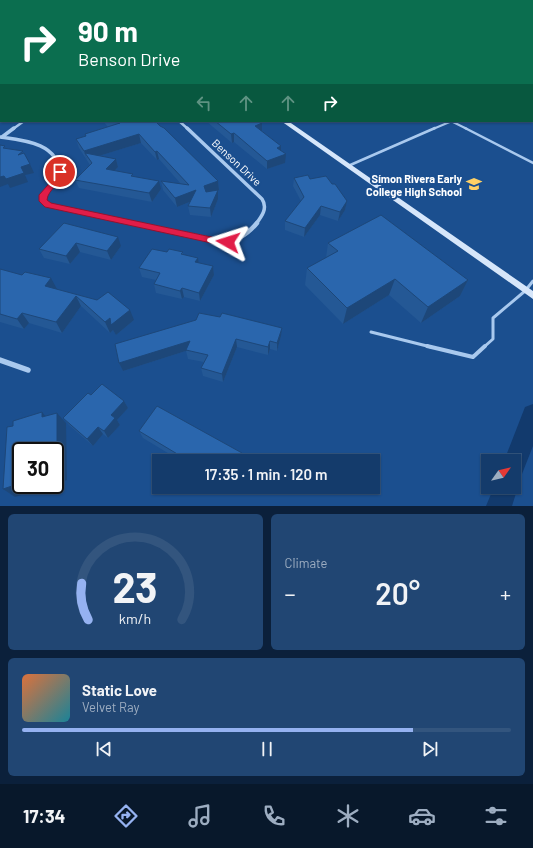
<!DOCTYPE html>
<html lang="en">
<head>
<meta charset="utf-8">
<style>
  body { margin:0; font-family:Barlow,sans-serif; background:#214673; color:#f1f3f6; height:100vh; display:flex; flex-direction:column; font-size:15px; white-space:nowrap }
  * { box-sizing:border-box; margin:0 }
  p { font-size:13px; color:#9dadc1 }
  .icon { flex:none; width:22px; height:22px; fill:none; stroke:currentColor; stroke-width:2; stroke-linecap:round; stroke-linejoin:round }
  .map { position:relative; height:506px; overflow:hidden }
  .side { display:flex; flex-direction:column; gap:8px; padding:8px; background:#0b203b; flex:1 }
  .side>* { flex:none }
  .hud { position:absolute; left:0px; top:0px; width:533px; height:122px; box-shadow:0 1px 3px #0004,0 0 0 1px #33557e; background:#0b6e4f; color:#fff; overflow:hidden }
  .needle { width:26px; rotate:56deg }
  .controls { position:absolute; left:481px; top:454px; display:grid; gap:8px }
  .controls a { display:grid; place-items:center; width:40px; height:40px; border-radius:0px; background:#143b6b; box-shadow:0 1px 3px #0004,0 0 0 1px #33557e; font-size:20px }
  .speed { position:absolute; left:12px; top:442px; display:flex; gap:8px; font-size:20px; font-weight:700; text-align:center }
  .speed>* { display:grid; place-content:center; width:52px; height:52px; border-radius:50%; background:#143b6b; box-shadow:0 1px 3px #0004,0 0 0 1px #33557e; line-height:1 }
  .speed .limit { border:2px solid #111; border-radius:6px; background:#fff; color:#111 }
  .pin { position:absolute; display:grid; place-items:center; width:34px; height:34px; color:#fff; margin:-17px; border:2px solid #fff; border-radius:50%; box-shadow:0 1px 4px #0007 }
  .me { position:absolute; width:44px; margin:-22px; rotate:276deg; stroke-linejoin:round; filter:drop-shadow(0 0 3px #0008) }
  .turn { display:flex; align-items:center; gap:14px; height:84px; padding:0 12px; font-size:18px }
  .turn .icon { width:52px; height:52px; stroke-width:2.5 }
  .turn b { display:block; font-size:28px; line-height:34px }
  .lanes { display:flex; align-items:center; height:38px; padding:0 12px; background:#0003; justify-content:center; gap:20px; direction:ltr }
  .lanes .off { opacity:.35 }
  .big { font-size:30px; font-weight:600; line-height:1.1 }
  .side .widget { flex:1; display:flex; flex-direction:column; justify-content:center; gap:6px; min-width:0; padding:0 14px; border-radius:6px; background:#214673 }
  .side .dial { align-items:center; gap:0 }
  .dial svg { height:104px; overflow:visible; fill:none; stroke:#33557e; stroke-width:7; stroke-linecap:round; text-anchor:middle }
  .dial text { fill:#f1f3f6; stroke:none }
  .song { display:flex; align-items:center; gap:12px }
  .cover { width:48px; height:48px; border-radius:6px; background:linear-gradient(135deg,hsl(20 70% 55%),hsl(190 70% 35%)) }
  .played { height:4px; border-radius:2px; background:linear-gradient(90deg,#95b2f1 80%,#33557e 80%) }
  .keys { display:flex; justify-content:space-around; direction:ltr }
  .heat { display:flex; justify-content:space-between; align-items:center; font-size:22px; direction:ltr }
  .side .tiles { flex:1; display:grid; gap:8px; grid-template-columns:1fr 1fr }
  .widget:last-child { grid-column:span 2 }
  .trip { position:absolute; left:152px; top:454px; width:228px; height:40px; border-radius:0px; background:#143b6b; box-shadow:0 1px 3px #0004,0 0 0 1px #33557e; font-weight:600; line-height:40px; text-align:center }
  .tabs { display:flex; height:64px; justify-content:space-around; align-items:center; background:#08182b; color:#9dadc1 }
  .tabs .icon { width:28px; height:28px }
  .tabs .selected { color:#95b2f1 }
  .tabs b { font-size:18px; color:#f1f3f6 }
  .map>svg:first-child { display:block }
  .lines { fill:none; stroke-linecap:round; stroke-linejoin:round }
  .canal { fill:#123a6d; fill-rule:evenodd }
  .service-far4 { stroke:#a9c9ee; stroke-width:1.5 }
  .service-far3 { stroke:#a9c9ee; stroke-width:2 }
  .service-far2 { stroke:#a9c9ee; stroke-width:2.5 }
  .service-far1 { stroke:#a9c9ee; stroke-width:3 }
  .service { stroke:#a9c9ee; stroke-width:4 }
  .minor-far4 { stroke:#a9c9ee; stroke-width:2 }
  .minor-far3 { stroke:#a9c9ee; stroke-width:2.5 }
  .minor-far2 { stroke:#a9c9ee; stroke-width:3.5 }
  .minor-far1 { stroke:#a9c9ee; stroke-width:4.5 }
  .minor { stroke:#a9c9ee; stroke-width:5.5 }
  .tertiary { fill:#a9c9ee; fill-rule:evenodd }
  .secondary { fill:#d6e6fa; fill-rule:evenodd }
  .wall { fill:#245895 }
  .shaded-wall { fill:#1d4779 }
  .building { fill:#2a66ad; stroke:#1d4779 }
  .route { fill:#e11d48; stroke:#92132f }
  .labels { text-anchor:middle; dominant-baseline:central; stroke-width:4; stroke-linejoin:round; paint-order:stroke }
  .street-label { font-size:11px; fill:#fff; stroke:#1b4f8f }
  .poi-label { font-size:11px; font-weight:bold; fill:#fff; stroke:#1b4f8f; text-anchor:end }
</style>
</head>
<body>
<div class="map">
<svg width="533" height="506" viewBox="0 0 533 506">
  <rect width="100%" height="100%" fill="#1b4f8f"/>
  <g class="lines">
    <!-- canal -->
    <path class="canal" d="M533 404V446L522 474 514 478V461H504L525 407Z
      M514 478 518 487 512 506H486L494 487H514Z"/>
    <!-- service-far4 -->
    <path class="service-far4" d="M43 1 49 0
      M55 1 57 0"/>
    <!-- service-far3 -->
    <path class="service-far3" d="M451 121 467 129
      M433 129 452 121"/>
    <!-- service-far2 -->
    <path class="service-far2" d="M465 128 533 163
      M348 166 435 128"/>
    <!-- service-far1 -->
    <path class="service-far1" d="M371 332 431 347
      M484 347 493 339V318L525 291 533 281"/>
    <!-- service -->
    <path class="service" d="M427 346 473 357 485 346"/>
    <!-- minor-far4 -->
    <path class="minor-far4" d="M169 1 175 0"/>
    <!-- minor-far3 -->
    <path class="minor-far3" d="M179 121 188 129
      M13 129 24 121"/>
    <!-- minor-far2 -->
    <path class="minor-far2" d="M187 128 262 199C268 208 262 216 256 224
      M0 137C22 140 60 143 59 174L44 197 43 201 48 205 136 224
      M2 137 14 128"/>
    <!-- minor-far1 -->
    <path class="minor-far1" d="M132 223 224 242C238 241 248 234 257 223"/>
    <!-- minor -->
    <path class="minor" d="M0 360 28 370"/>
    <!-- tertiary -->
    <path class="tertiary" d="M0 31H1V33H0Z"/>
    <!-- secondary -->
    <path class="secondary" d="M112 0H116L117 1H113Z
      M281 121H288L533 291V299Z"/>
  </g>
  <!-- wall -->
  <path class="wall" d="M498 0H533V10H532V1H502Z
    M61 121H74L71 123Z
    M103 121H155L218 181 219 190H218V199L211 217 190 215 188 206 190 202 177 207 163 190 161 181 181 184 159 159 157 160 141 143 99 156 116 159 118 167 115 171 134 176 161 189 152 202 79 188 75 180 90 165 79 148 76 139 86 136 85 134 108 127Z
    M206 121H259L262 123V131L281 146V151L285 163 267 169 234 142 232 143Z
    M294 178 310 179 332 184 347 201 345 210 338 221 320 215 304 237 285 230V221L301 201 293 186Z
    M64 223 121 246 111 260 80 252 70 264 44 258 39 249Z
    M328 243 468 280 460 296 421 323 389 295 343 324 305 285 307 268 326 258Z
    M167 252H183V254L198 263 213 266 214 275 200 301 184 297 182 299 156 293 154 284 156 280 142 277 139 268Z
    M0 269 57 289V290L97 300 134 320 116 335 113 330 110 333 81 306 62 333 29 323 24 329 0 322Z
    M281 336 277 351 270 349 268 355 237 347 223 382 203 376 201 368 204 362 188 359 186 351 123 371 119 363 115 344Z
    M91 395 124 401 128 408 117 420 120 425 108 438 103 434 93 446 69 425 63 418Z
    M139 431 242 453 243 460 242 461H181L143 438Z"/>
  <!-- shaded-wall -->
  <path class="shaded-wall" d="M533 41V53H532V42Z
    M0 55H1V66H0Z
    M1 106V117H0V107Z
    M262 123V132L255 126Z
    M234 133V142L232 143 231 134Z
    M139 134 141 143 89 159 85 153 87 160 84 151Z
    M281 146V155L277 148Z
    M157 151 159 159 157 160 155 152Z
    M286 154 285 163 267 169V161Z
    M116 159 118 167 108 178 106 169Z
    M30 164 34 173 25 175 28 182 10 188 8 184 0 187V177L4 176 21 167Z
    M159 181 161 189 152 202 149 193Z
    M218 181 219 190H218V199L211 217 210 208 206 195 204 186Z
    M196 190 197 199 177 207 175 198Z
    M347 201 345 210 338 221 340 212Z
    M321 206 320 215 304 237 305 228Z
    M118 237 121 246 111 260 107 251Z
    M76 243 80 252 70 264 66 256Z
    M198 258 199 266 195 262Z
    M213 266 214 275 200 301 199 293Z
    M51 278 57 289 51 297 45 286Z
    M395 279 389 295 343 324 347 308Z
    M468 280 460 296 421 323 428 307Z
    M182 288 184 297 182 299 180 291Z
    M76 296 81 306 62 333 56 322Z
    M130 310 134 320 116 335 113 330 110 333 105 322 110 318Z
    M22 313 29 323 24 329 17 319Z
    M282 328 281 336 277 351V343Z
    M236 339 237 347 223 382 222 374Z
    M190 341 192 349 123 371 119 363Z
    M270 341V349L268 355V347Z
    M124 401 128 408 117 420 120 425 108 438 104 431 111 415Z
    M42 412 51 423 42 417Z
    M57 413 66 423 67 480 55 484Z
    M98 427 103 434 93 446 87 439Z
    M242 453 243 460 242 461H238Z
    M21 483V485H51L15 497 3 489Z"/>
  <!-- building -->
  <path class="building" d="M0 0H7L8 1H1V12L0 11Z
    M220 0H323V1H219Z
    M519 0H533V4H532V1H522Z
    M532 20H533V41L532 42Z
    M1 92V106L0 107V93Z
    M108 121H155L160 126 164 128 218 181 204 186 206 192 218 190 210 208 188 206 196 190 175 198 161 181 189 185 157 151 155 152 139 134 84 151 76 139 86 136 85 134 120 123Z
    M215 121H259L262 123 255 126 281 146 277 148 286 154 267 161 234 133 231 134Z
    M0 145 5 146 3 148 23 151 18 155 24 153 30 164 21 167 24 173 6 179 4 176 0 177Z
    M85 153 116 159 106 169 133 174 131 176 159 181 149 193 75 180 92 163Z
    M308 175 310 179 326 176 332 184H335L347 201 340 212 321 206 305 228 285 221 304 197 294 178Z
    M381 215 468 280 428 307 395 279 347 308 307 268 338 251 328 243Z
    M64 223 118 237 107 251 76 243 66 256 39 249Z
    M152 249 167 252 169 249 183 252 181 254 198 258 195 262 213 266 199 293 182 288 180 291 154 284 160 273 139 268Z
    M0 269 22 275 25 272 51 278 45 286 97 300 108 292 130 310 111 325 110 318 105 322 76 296 56 322 22 313 17 319 0 314Z
    M199 313 220 317 222 313 282 328 277 343 270 341 268 347 236 339 222 374 201 368 208 355 186 350 190 341 119 363 115 344 196 320Z
    M102 384 124 401 111 415 115 418 104 431 98 427 87 439 63 418 88 393 91 395Z
    M157 406 242 453 238 461H189L139 431Z
    M42 412V417L57 413V471H55V451H21V483L3 489 7 427 13 426V421Z"/>
  <!-- route -->
  <path class="route" d="M60 169 64 172C62 183 48 189 47 200L51 203 216 238 228 239 232 242 228 245 216 244 45 207 39 201V195L55 177 57 170Z"/>
  <!-- icons -->
  <defs>
    <symbol id="school-bare" viewBox="-9 -9 18 18"><path d="M0-5L7-2L0 1L-7-2ZM-4 1L0 2.5L4 1V4Q0 6-4 4Z" fill="#ffd166" stroke="#1b4f8f" stroke-width="2.5" paint-order="stroke"/></symbol>
  </defs>
  <g fill-rule="evenodd">
    <use href="#school-bare" x="463" y="173" width="22" height="22"/>
  </g>
  <g class="labels">
    <!-- street labels -->
    <g class="street-label">
      <text transform="translate(237 162) rotate(43)">Benson Drive</text>
    </g>
    <!-- poi labels -->
    <g class="poi-label">
      <text x="462" y="178">Símon Rivera Early<tspan x="462" dy="13">College High School</tspan></text>
    </g>
  </g>
</svg>
<div class="controls">
<a><svg class="needle" viewBox="-14 -14 28 28"><path d="M0-13l5 13h-10z" fill="#e53935"/><path d="M0 13l5-13h-10z" fill="#9dadc1"/></svg></a>
</div>
<div class="speed"><div class="limit">30</div></div>
<div class="pin" style="left:60px;top:172px;background:#d93025"><svg class="icon" aria-label="arrive" viewBox="0 0 24 24"><path d="M6 21V4h12l-3 4 3 4H6"/></svg></div>
<svg class="me" style="left:228px;top:242px" viewBox="-20 -20 40 40"><path d="M0-17L14 15 0 8-14 15z" fill="#e11d48" stroke="#fff" stroke-width="4"/></svg>
<div class="trip">17:35 · 1 min · 120 m</div>
<div class="hud">
<div class="turn"><svg class="icon" aria-label="right" viewBox="0 0 24 24"><path d="M7 20v-9h11M14 6l5 5-5 5"/></svg><div><b>90 m</b>Benson Drive</div></div>
<div class="lanes"><svg class="icon off" aria-label="left" viewBox="0 0 24 24"><path d="M17 20v-9H6M10 6l-5 5 5 5"/></svg><svg class="icon off" aria-label="ahead" viewBox="0 0 24 24"><path d="M12 20V5M6 11l6-6 6 6"/></svg><svg class="icon off" aria-label="ahead" viewBox="0 0 24 24"><path d="M12 20V5M6 11l6-6 6 6"/></svg><svg class="icon" aria-label="right" viewBox="0 0 24 24"><path d="M7 20v-9h11M14 6l5 5-5 5"/></svg></div>
</div>
</div>
<section class="side">
<div class="tiles">
<div class="widget dial"><svg viewBox="0 0 100 80">
<path d="M14 69A42 42 0 1 1 86 69"/>
<path d="M14 69A42 42 0 0 1 9 41" stroke="#95b2f1"/>
<text x="50" y="56" font-size="32" font-weight="700">23</text>
<text x="50" y="72" font-size="11">km/h</text>
</svg></div>
<div class="widget"><p>Climate</p>
<div class="heat"><a>−</a><b class="big">20°</b><a>+</a></div>
</div>
<div class="widget">
<div class="song"><i class="cover"></i><div><b>Static Love</b><p>Velvet Ray</p></div></div>
<div class="played"></div>
<div class="keys"><svg class="icon" aria-label="previous" viewBox="0 0 24 24"><path d="M18 5L8 12l10 7zM5 5v14"/></svg><svg class="icon" aria-label="pause" viewBox="0 0 24 24"><path d="M8 5v14M16 5v14"/></svg><svg class="icon" aria-label="next" viewBox="0 0 24 24"><path d="M6 5l10 7-10 7zM19 5v14"/></svg></div>
</div>
</div>
</section>
<nav class="tabs">
<b>17:34</b>
<svg class="icon selected" aria-label="directions" viewBox="0 0 24 24"><path d="M12 3l9 9-9 9-9-9zM9 14v-3h6M13 9l2 2-2 2"/></svg>
<svg class="icon" aria-label="music" viewBox="0 0 24 24"><path d="M9 18V5l10-2v13"/><circle cx="6" cy="18" r="3"/><circle cx="16" cy="16" r="3"/></svg>
<svg class="icon" aria-label="phone" viewBox="0 0 24 24"><path d="M5 4h4l2 5-3 2q2 4 5 5l2-3 5 2v4C11 20 4 13 5 4z"/></svg>
<svg class="icon" aria-label="climate" viewBox="0 0 24 24"><path d="M12 3v18M4 7l16 10M4 17L20 7"/></svg>
<svg class="icon" aria-label="car" viewBox="0 0 24 24"><path d="M5 17H2v-5l4-1 3-4h7l3 4 3 1v5h-3M9 17h6M6 11h13"/><circle cx="7" cy="17" r="2"/><circle cx="17" cy="17" r="2"/></svg>
<svg class="icon" aria-label="filters" viewBox="0 0 24 24"><path d="M4 7h16M4 17h16"/><circle cx="9" cy="7" r="2"/><circle cx="15" cy="17" r="2"/></svg>
</nav>
</body>
</html>
